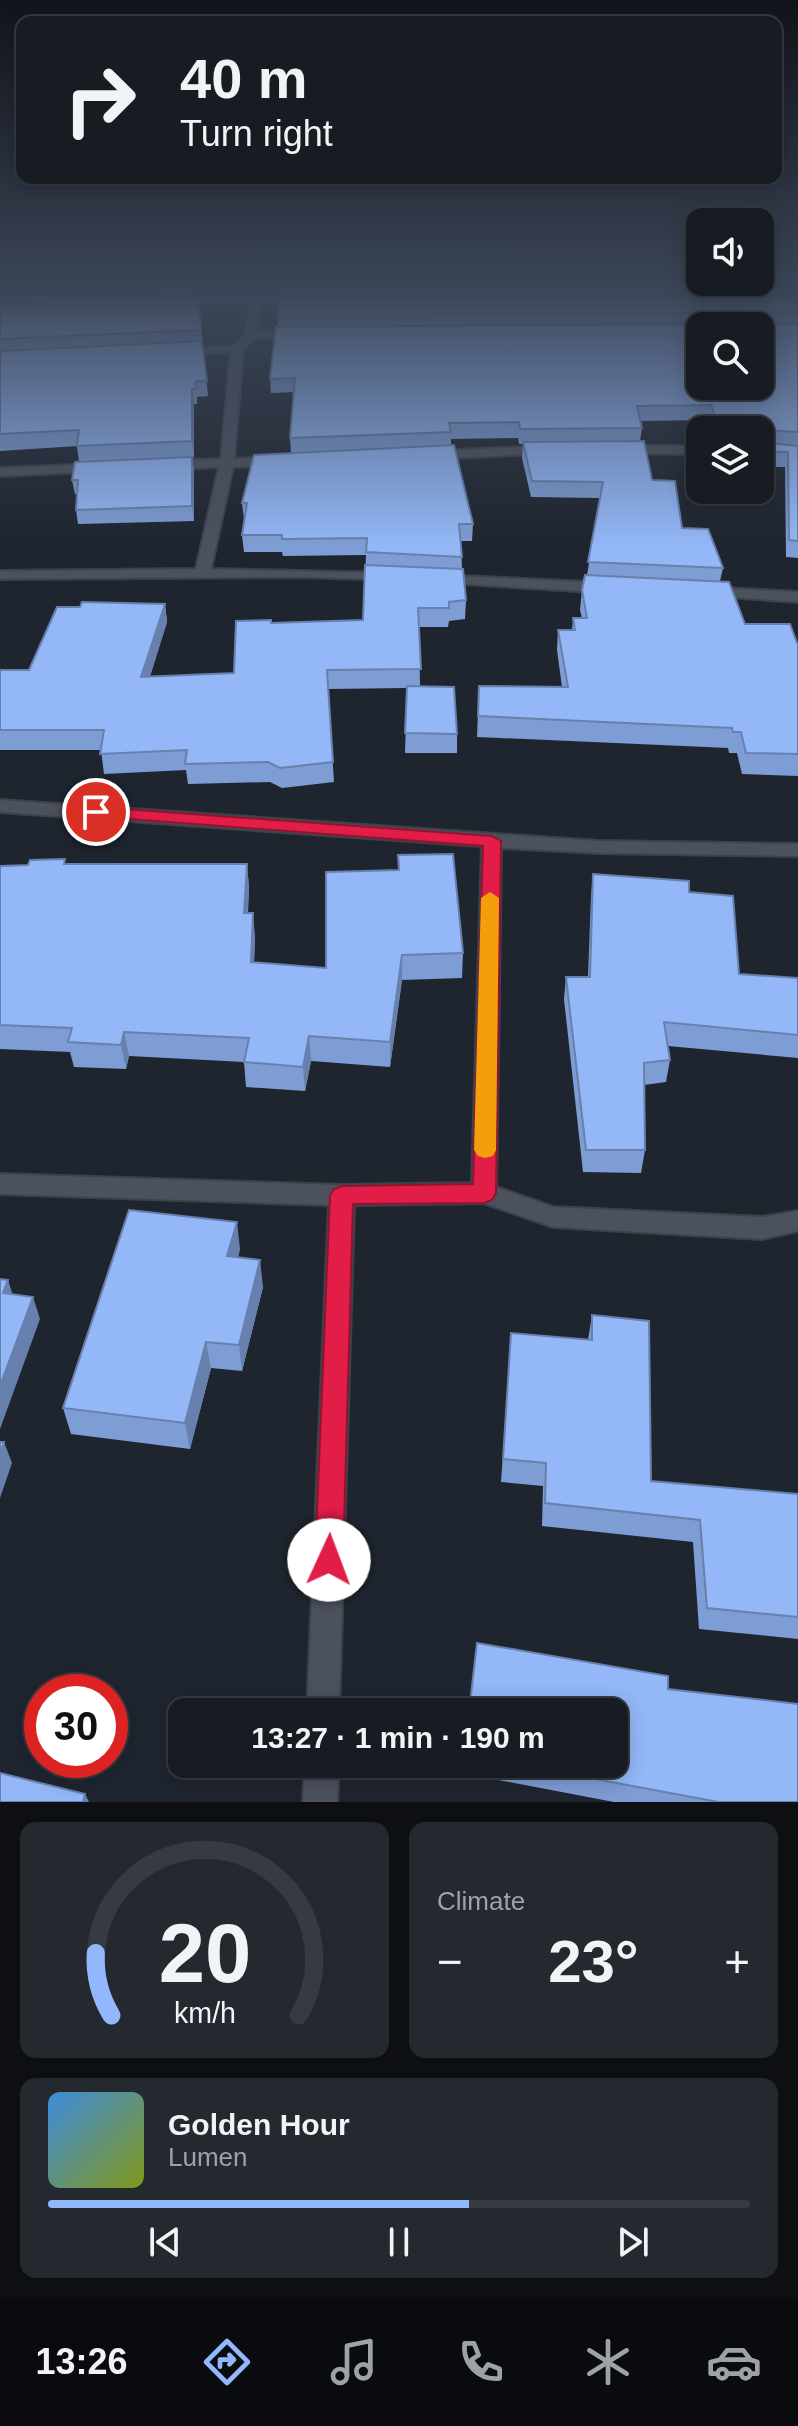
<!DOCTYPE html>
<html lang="en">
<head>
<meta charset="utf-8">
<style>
  body { margin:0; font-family:Arial,sans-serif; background:#242930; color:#f1f3f6; height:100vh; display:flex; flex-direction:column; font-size:30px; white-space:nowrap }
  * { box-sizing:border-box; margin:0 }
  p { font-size:26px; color:#9ea1a6 }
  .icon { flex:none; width:44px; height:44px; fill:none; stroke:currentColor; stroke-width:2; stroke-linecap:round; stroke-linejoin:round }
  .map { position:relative; height:1802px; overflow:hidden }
  .drawer { display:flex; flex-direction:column; gap:20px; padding:20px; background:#0d0f13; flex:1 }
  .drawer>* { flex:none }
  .guide { position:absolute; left:16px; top:16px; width:766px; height:168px; border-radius:16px; box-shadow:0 4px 20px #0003,0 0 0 2px #363a41; background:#171c23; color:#f1f3f6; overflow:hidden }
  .fabs { position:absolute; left:686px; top:208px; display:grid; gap:16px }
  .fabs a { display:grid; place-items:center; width:88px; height:88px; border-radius:16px; background:#171c23; box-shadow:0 4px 20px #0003,0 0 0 2px #363a41; font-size:40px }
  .speed { position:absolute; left:24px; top:1674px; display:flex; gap:16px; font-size:40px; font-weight:700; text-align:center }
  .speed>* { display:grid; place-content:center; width:104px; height:104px; border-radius:50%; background:#171c23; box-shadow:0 4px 20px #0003,0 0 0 2px #363a41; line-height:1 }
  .speed .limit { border:12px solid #d22; background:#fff; color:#111 }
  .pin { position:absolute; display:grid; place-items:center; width:68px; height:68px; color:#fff; margin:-34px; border:4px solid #fff; border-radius:50%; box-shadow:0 2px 8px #0007 }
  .me { position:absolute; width:88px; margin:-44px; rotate:2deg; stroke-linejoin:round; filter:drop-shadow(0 0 6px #0008) }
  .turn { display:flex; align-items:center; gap:28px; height:168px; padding:0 32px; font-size:36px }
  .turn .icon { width:104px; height:104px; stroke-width:2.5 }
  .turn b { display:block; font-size:56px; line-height:68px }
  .big { font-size:60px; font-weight:700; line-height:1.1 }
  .drawer .widget { flex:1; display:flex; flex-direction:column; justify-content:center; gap:12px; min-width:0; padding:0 28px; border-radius:16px; background:#242930 }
  .drawer .dial { align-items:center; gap:0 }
  .dial svg { height:208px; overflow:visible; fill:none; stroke:#363a41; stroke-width:7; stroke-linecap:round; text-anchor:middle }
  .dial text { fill:#f1f3f6; stroke:none }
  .song { display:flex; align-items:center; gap:24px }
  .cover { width:96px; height:96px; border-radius:12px; background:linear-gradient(135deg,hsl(210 70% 55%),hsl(70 70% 35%)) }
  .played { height:8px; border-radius:4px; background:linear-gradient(90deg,#92b7fd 60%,#363a41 60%) }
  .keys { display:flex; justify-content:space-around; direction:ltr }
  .heat { display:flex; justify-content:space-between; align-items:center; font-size:44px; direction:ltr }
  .drawer .tiles { flex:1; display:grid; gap:20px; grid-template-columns:1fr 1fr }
  .widget:last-child { grid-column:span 2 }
  .trip { position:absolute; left:168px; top:1698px; width:460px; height:80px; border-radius:16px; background:#171c23; box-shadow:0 4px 20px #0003,0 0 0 2px #363a41; font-weight:700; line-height:80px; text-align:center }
  .dock { display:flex; height:128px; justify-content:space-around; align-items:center; background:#090b0e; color:#9ea1a6 }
  .dock .icon { width:56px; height:56px }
  .dock .selected { color:#92b7fd }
  .dock b { font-size:36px; color:#f1f3f6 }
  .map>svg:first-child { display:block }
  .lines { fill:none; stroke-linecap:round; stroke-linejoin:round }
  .service-casing { stroke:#3d424a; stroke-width:4 }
  .minor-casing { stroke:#3d424a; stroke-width:4 }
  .service { fill:#4b515d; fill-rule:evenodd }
  .minor { fill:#4b515d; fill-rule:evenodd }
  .wall { fill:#7e9dd4 }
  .shaded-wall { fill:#6780ad }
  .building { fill:#93b7f7; stroke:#6780ad; stroke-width:2; fill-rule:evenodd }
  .route { fill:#e11d48; stroke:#92132f; stroke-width:2 }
  .slow { fill:#f59e0b }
</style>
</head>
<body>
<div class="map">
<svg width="798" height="1802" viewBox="0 0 798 1802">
  <rect width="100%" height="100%" fill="#1f252f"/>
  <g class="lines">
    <defs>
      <path id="service" d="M237 346 243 349 241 351 177 355 171 352 177 349Z"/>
      <path id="minor" d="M251 294H353L348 297 260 301 257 332H300L306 335 300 338H254L243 350 234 459 280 457 287 461 280 465 233 467 211 569 390 573 395 574V580L305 577 0 579V571L196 569 219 467 168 469 161 465 168 461 221 459 231 349 246 334 250 302 172 305 167 302 172 299Z
        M548 446 554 450 553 453 432 459 425 455 432 451Z
        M620 446H700V454L615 453 614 450Z
        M100 464 107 468 105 471 0 476V468Z
        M438 575 610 583 618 588 610 593 433 582 431 579Z
        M706 587 798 592V602L701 595V589Z
        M0 800 598 841 798 844V856L598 853 501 848 496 1187 553 1207 762 1217 798 1211V1231L762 1239 553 1227 484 1203 354 1205 339 1712H307L329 1205 0 1194V1174L342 1185 472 1183 482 846 0 812Z
        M305 1764H339L337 1802H303Z"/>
    </defs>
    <!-- service casing -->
    <use href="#service" class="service-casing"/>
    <!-- minor casing -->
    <use href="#minor" class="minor-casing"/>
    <!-- service -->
    <use href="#service" class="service"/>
    <!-- minor -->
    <use href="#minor" class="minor"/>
  </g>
  <!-- wall -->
  <path class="wall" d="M0 294H198L208 396 197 397V404H194V457L79 462 77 446 0 451Z
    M798 294V558L786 557 785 467H760V430H713L709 420 640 421 642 428 640 441 652 480 682 528 723 568 720 581 745 624 798 643V776L742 774 737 753H729L728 748 477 737 479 686 562 687 557 650 558 630H572L573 618H582L580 610 582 590 587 575 600 498 531 497 522 458 523 444H519L518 438 451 439V445L473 524 472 541H461L462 569 466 600 465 619 449 621 448 627H419L420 686 457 734V753H405L407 688 328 689 334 782 282 788 270 782 188 784 186 770 104 774 101 750H0V670H29L80 607 165 604 167 622 150 676 234 673 271 623 363 620 366 555 283 556 282 552H244L242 535 244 519 242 503 291 453 290 438 294 392 271 393 270 379 278 327V315Z
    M192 457 194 471V521L78 524 76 510 77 494H75L72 480Z
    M398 855 463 953 462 978 402 980 390 1067 311 1061 305 1091 246 1087 244 1062 129 1056 126 1069 74 1067 70 1052 0 1049V866L66 864H247L249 888 248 913 255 937 254 963 326 968 398 870Z
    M593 874 689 892 739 974 798 978V1058L668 1046 670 1060 666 1082 644 1085 645 1150 641 1173 583 1172 564 999 566 977H588L591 896Z
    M240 1249 238 1257 263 1287 242 1371 211 1368 190 1449 71 1434 63 1408Z
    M592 1315 651 1481 798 1494V1639L699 1629 693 1542 542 1526 543 1486 501 1482 511 1333 588 1340Z
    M668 1689 798 1802H614L462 1773 463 1764H614Z"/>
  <!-- shaded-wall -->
  <path class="shaded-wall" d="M192 389 194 404V457L192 441Z
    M192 457 194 471V521L192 506Z
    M165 604 167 622 144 696 141 677Z
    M247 864 249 888 246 937 244 913Z
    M253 913 255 937 253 987 251 962Z
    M402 955V980L390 1067V1042Z
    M124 1032 129 1056 126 1069 121 1045Z
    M309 1036 311 1061 305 1091 303 1067Z
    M237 1222 240 1249 231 1283 227 1256Z
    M260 1260 263 1287 242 1371 239 1345Z
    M8 1280 15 1302 3 1293Z
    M33 1297 40 1319 0 1429V1386Z
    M206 1342 211 1368 190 1449 185 1423Z
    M4 1442 12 1463 0 1498V1454Z
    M85 1794 89 1802H83Z"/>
  <!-- building -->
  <path class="building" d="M166 294H198L201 330 0 339V304Z
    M280 294H798V312H762L760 323 798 324V432L763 430 760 432V430H720L711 405 637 406 642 428 520 429 519 422 449 423 451 432 290 438 295 378 270 379 276 327 702 324 704 313 278 315ZM700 326H760V386H700Z
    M202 341 207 381H196L195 389H192V441L77 446 79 430 0 434V351Z
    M760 436 761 442 798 446V541L789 540 788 452H760Z
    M644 441 652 480 675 481 682 528 708 529 723 568 588 562 603 482 532 481 523 442Z
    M454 445 473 524H459L462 557 366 552 367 538 282 539V535H242L247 503H242L254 455Z
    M192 457V506L76 510 78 480H72L75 462Z
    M365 565 463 569 466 600 449 602V608H418L421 669 327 670 333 762 280 768 268 762 185 764 187 750 100 754 104 730H0V670H29L57 607H80L82 602 165 604 141 677 234 673 236 621 271 620V623L363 620Z
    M585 575 729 582 745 624H790L797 643H798V754L746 753 741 732H733L732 728 478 716 479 686 568 687 558 630H575L573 618H587L582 590Z
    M407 686 454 687 457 734 405 733Z
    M453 854 463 953 402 955 390 1042 309 1036 303 1067 244 1062 249 1038 124 1032 121 1045 68 1042 72 1028 0 1025V866L28 865 30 860 65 859 64 864H247L244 913H253L251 962 326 968V872L399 870 398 855Z
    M593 874 689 881V892L733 896 739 974 798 978V1035L664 1022 670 1060 644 1063 645 1150H586L566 977H590Z
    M129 1210 237 1222 227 1256 260 1260 239 1345 206 1342 185 1423 63 1408Z
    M0 1279 8 1280 3 1293 33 1297 0 1386Z
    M592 1315 649 1321 651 1481 798 1494V1617L707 1608 700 1520 545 1503 546 1463 503 1459 511 1333 592 1340Z
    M0 1442H4L0 1454Z
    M477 1643 668 1676V1689L798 1704V1802H718L515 1764H614V1712H469Z
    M0 1773 85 1794 83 1802H0Z"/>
  <!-- sky -->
  <linearGradient id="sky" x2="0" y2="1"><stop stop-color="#11141a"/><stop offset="0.54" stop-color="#3c4658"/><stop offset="1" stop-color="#3c4658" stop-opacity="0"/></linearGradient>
  <rect width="798" height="546" fill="url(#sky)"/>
  <!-- route -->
  <path class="route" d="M96 807 492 836 501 841 496 1193 492 1200 484 1203 353 1204 343 1560 339 1570 329 1574 319 1570 315 1560 330 1195 334 1189 342 1186 473 1184 483 846 90 816 88 812 90 809Z"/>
  <!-- slow -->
  <path class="slow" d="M490 892 499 898 496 1150 493 1156 485 1158 478 1156 474 1150 481 898Z"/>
</svg>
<div class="fabs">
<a><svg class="icon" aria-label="sound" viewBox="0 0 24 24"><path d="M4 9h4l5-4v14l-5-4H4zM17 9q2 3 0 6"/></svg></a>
<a><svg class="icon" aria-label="search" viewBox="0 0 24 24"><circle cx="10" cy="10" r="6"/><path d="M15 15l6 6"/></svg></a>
<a><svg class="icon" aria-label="layers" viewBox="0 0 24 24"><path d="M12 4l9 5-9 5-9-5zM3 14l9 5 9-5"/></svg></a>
</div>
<div class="speed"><div class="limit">30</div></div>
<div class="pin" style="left:96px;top:812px;background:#d93025"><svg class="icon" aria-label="arrive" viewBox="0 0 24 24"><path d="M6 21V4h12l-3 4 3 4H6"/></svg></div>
<svg class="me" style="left:329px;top:1560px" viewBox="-20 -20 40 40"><circle r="19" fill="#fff"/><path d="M0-13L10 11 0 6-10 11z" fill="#e11d48"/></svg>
<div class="trip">13:27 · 1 min · 190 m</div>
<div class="guide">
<div class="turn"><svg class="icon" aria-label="right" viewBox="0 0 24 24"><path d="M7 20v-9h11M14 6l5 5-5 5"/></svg><div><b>40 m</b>Turn right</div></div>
</div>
</div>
<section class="drawer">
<div class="tiles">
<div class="widget dial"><svg viewBox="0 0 100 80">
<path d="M14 69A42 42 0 1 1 86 69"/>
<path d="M14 69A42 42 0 0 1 8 45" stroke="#92b7fd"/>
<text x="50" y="56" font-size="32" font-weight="700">20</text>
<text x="50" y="72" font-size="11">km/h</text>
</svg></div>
<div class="widget"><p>Climate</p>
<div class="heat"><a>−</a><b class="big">23°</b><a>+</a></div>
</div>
<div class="widget">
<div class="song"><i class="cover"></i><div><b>Golden Hour</b><p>Lumen</p></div></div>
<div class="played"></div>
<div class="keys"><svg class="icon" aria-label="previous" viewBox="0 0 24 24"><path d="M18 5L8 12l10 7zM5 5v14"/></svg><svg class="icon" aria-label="pause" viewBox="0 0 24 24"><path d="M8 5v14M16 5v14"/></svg><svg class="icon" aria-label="next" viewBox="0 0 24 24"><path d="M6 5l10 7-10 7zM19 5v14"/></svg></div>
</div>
</div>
</section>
<nav class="dock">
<b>13:26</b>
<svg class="icon selected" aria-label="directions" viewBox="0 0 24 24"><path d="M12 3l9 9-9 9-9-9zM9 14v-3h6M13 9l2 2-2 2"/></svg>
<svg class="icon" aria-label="music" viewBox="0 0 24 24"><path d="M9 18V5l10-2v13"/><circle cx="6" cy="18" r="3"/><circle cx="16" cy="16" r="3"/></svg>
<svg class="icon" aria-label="phone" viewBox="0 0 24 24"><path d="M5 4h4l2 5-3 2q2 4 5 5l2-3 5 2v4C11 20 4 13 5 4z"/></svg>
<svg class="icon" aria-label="climate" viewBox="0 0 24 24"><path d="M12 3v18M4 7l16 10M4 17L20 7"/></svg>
<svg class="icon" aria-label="car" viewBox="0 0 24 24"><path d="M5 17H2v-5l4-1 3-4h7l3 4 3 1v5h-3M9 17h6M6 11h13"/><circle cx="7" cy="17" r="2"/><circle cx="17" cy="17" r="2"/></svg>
</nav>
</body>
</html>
